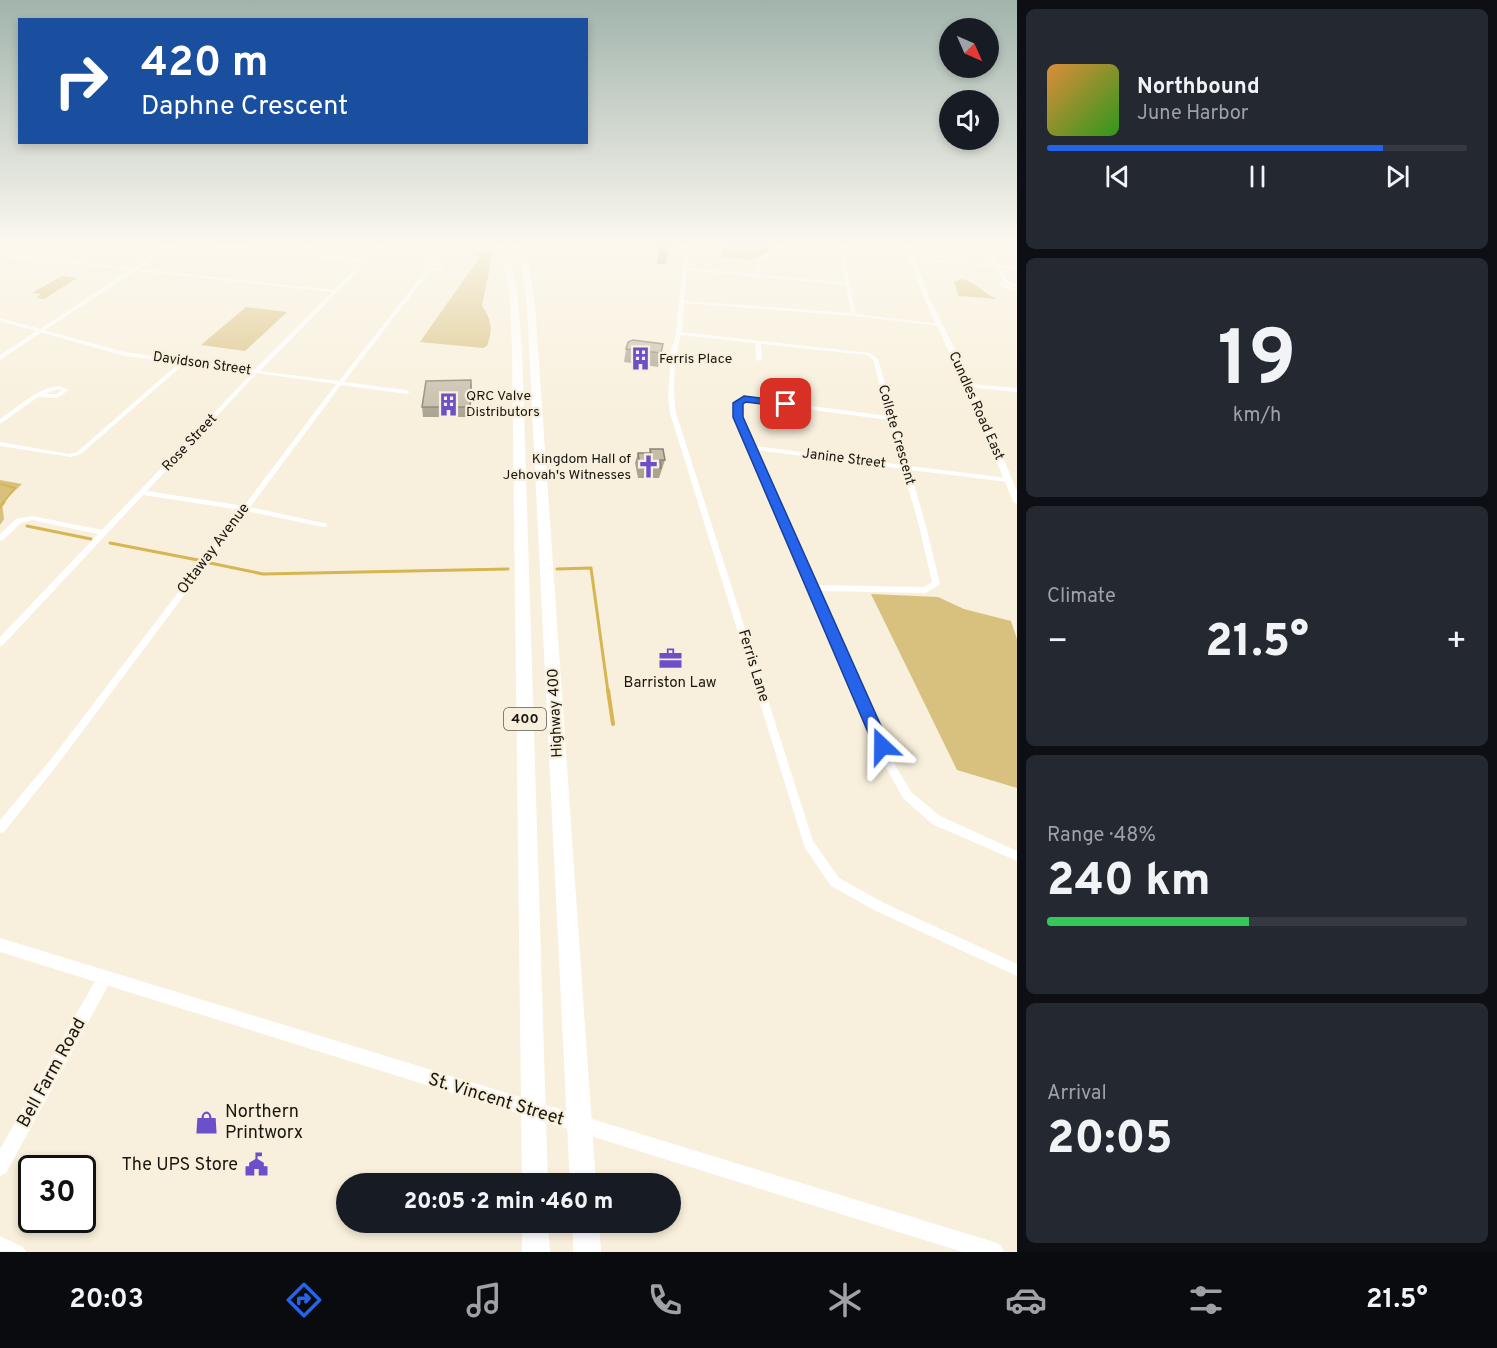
<!DOCTYPE html>
<html lang="en">
<head>
<meta charset="utf-8">
<style>
  body { margin:0; font-family:Overpass,sans-serif; background:#242831; color:#f1f3f6; height:100vh; display:flex; flex-direction:column; font-size:22px; white-space:nowrap }
  * { box-sizing:border-box; margin:0 }
  p { font-size:20px; color:#9ea1a6 }
  .icon { flex:none; width:33px; height:33px; fill:none; stroke:currentColor; stroke-width:2; stroke-linecap:round; stroke-linejoin:round }
  .map { position:relative; flex:1; overflow:hidden }
  .drawer { display:flex; flex-direction:column; gap:9px; padding:9px; background:#0d0f14; width:480px }
  .drawer>* { flex:none }
  .hud { position:absolute; left:18px; top:18px; width:570px; height:126px; border-radius:0px; box-shadow:0 3px 9px #0003; background:#1a4fa0; color:#fff; overflow:hidden }
  .needle { width:39px; rotate:135deg }
  .fabs { position:absolute; left:939px; top:18px; display:grid; gap:12px }
  .fabs a { display:grid; place-items:center; width:60px; height:60px; border-radius:50%; background:#171b24; box-shadow:0 3px 9px #0003; font-size:30px }
  .speed { position:absolute; left:18px; top:1155px; display:flex; gap:12px; font-size:30px; font-weight:700; text-align:center }
  .speed>* { display:grid; place-content:center; width:78px; height:78px; border-radius:50%; background:#171b24; box-shadow:0 3px 9px #0003; line-height:1 }
  .speed .limit { border:3px solid #111; border-radius:9px; background:#fff; color:#111 }
  .pin { position:absolute; display:grid; place-items:center; width:51px; height:51px; color:#fff; margin:-26px; border-radius:12px; box-shadow:0 3px 9px #0006 }
  .me { position:absolute; width:66px; margin:-33px; rotate:337deg; stroke-linejoin:round; filter:drop-shadow(0 0 4px #0008) }
  .turn { display:flex; align-items:center; gap:21px; height:126px; padding:0 24px; font-size:27px }
  .turn .icon { width:78px; height:78px; stroke-width:2.5 }
  .turn b { display:block; font-size:42px; line-height:51px }
  .big { font-size:45px; font-weight:800; line-height:1.1 }
  .drawer .widget { flex:1; display:flex; flex-direction:column; justify-content:center; gap:9px; min-width:0; padding:0 21px; border-radius:9px; background:#242831 }
  .drawer .dial { align-items:center; gap:0 }
  .dial b { font-size:78px; line-height:1 }
  .song { display:flex; align-items:center; gap:18px }
  .cover { width:72px; height:72px; border-radius:9px; background:linear-gradient(135deg,hsl(30 70% 55%),hsl(110 70% 35%)) }
  .played { height:6px; border-radius:3px; background:linear-gradient(90deg,#2563eb 80%,#363941 80%) }
  .keys { display:flex; justify-content:space-around; direction:ltr }
  .heat { display:flex; justify-content:space-between; align-items:center; font-size:33px; direction:ltr }
  .charge { height:9px; border-radius:4px; background:linear-gradient(90deg,#34c759 48%,#363941 0) }
  .trip { position:absolute; left:336px; top:1173px; width:345px; height:60px; border-radius:30px; background:#171b24; box-shadow:0 3px 9px #0003; font-weight:800; line-height:60px; text-align:center }
  .menu { display:flex; height:96px; justify-content:space-around; align-items:center; background:#090b0e; color:#9ea1a6 }
  .menu .icon { width:42px; height:42px }
  .menu .current { color:#2563eb }
  .menu b { font-size:27px; color:#f1f3f6 }
  main { display:flex; flex:1; min-height:0 }
  .map>svg:first-child { display:block }
  .green { fill:#d8c17f }
  .lines { fill:none; stroke-linecap:round; stroke-linejoin:round }
  .stream-far2 { stroke:#d7b551; stroke-width:2 }
  .stream-far1 { stroke:#d7b551; stroke-width:3 }
  .stream { stroke:#d7b551; stroke-width:4 }
  .minor { fill:#fff; fill-rule:evenodd }
  .tertiary { fill:#fff; fill-rule:evenodd }
  .secondary { fill:#fff; fill-rule:evenodd }
  .motorway { fill:#fff; fill-rule:evenodd }
  .wall { fill:#a9a391 }
  .shaded-wall { fill:#8a8476 }
  .building { fill:#c5bda9; stroke:#8a8476; stroke-width:1.5 }
  .route { fill:#2563eb; stroke:#184099; stroke-width:1.5 }
  .labels { text-anchor:middle; dominant-baseline:central; stroke-width:4.5; stroke-linejoin:round; paint-order:stroke }
  .far-poi-label { font-size:14px; fill:#19160f; stroke:#f8f0dc; text-anchor:start }
  .far-street-label { font-size:14px; fill:#19160f; stroke:#f8f0dc }
  .shield { fill:#f8f0dc; stroke:#5c574c; stroke-width:1.5 }
  .shield-label { font-size:14px; font-weight:bold; fill:#19160f }
  .street-label { font-size:15px; fill:#19160f; stroke:#f8f0dc }
  .poi-label { font-size:15px; fill:#19160f; stroke:#f8f0dc }
  .near-street-label { font-size:18px; fill:#19160f; stroke:#f8f0dc }
  .near-poi-label { font-size:18px; fill:#19160f; stroke:#f8f0dc; text-anchor:start }
</style>
</head>
<body>
<main>
<div class="map">
<svg width="1017" height="1252" viewBox="0 0 1017 1252">
  <rect width="100%" height="100%" fill="#f8f0dc"/>
  <!-- green -->
  <path class="green" d="M722 245H769V251L752 260 722 257Z
    M482 250 491 252 492 257 482 306C492 320 493 330 487 346L483 348 420 342 479 258 476 257Z
    M62 276 77 278 44 299 36 298 41 294 32 293Z
    M962 279C974 281 983 293 997 299L959 296 954 282Z
    M246 307 287 312 245 351 201 345Z
    M0 480 22 484 2 503 4 519 0 525Z
    M871 594 938 597 964 609 1011 621 1017 639V788L957 770Z"/>
  <g class="lines">
    <!-- stream-far2 -->
    <path class="stream-far2" d="M0 484 15 488 3 503"/>
    <!-- stream-far1 -->
    <path class="stream-far1" d="M0 507 4 502
      M27 526 91 539
      M110 543 198 560
      M210 563 263 574 508 569
      M557 569 591 568 608 692"/>
    <!-- stream -->
    <path class="stream" d="M608 690 613 724"/>
    <!-- minor -->
    <path class="minor" d="M212 245H229L297 253 305 245H310L302 253 364 260 378 245H383L260 371 339 381 426 270 421 267V265L427 262 444 263 441 269 430 271 344 382 407 390 410 392 407 394 341 385 250 507 323 523H326L327 525 326 527H323L247 511 58 764 4 832 0 833V820L52 758 241 510 143 495 3 645 0 646V637L98 534 32 520 21 523 3 540 0 541V534L16 519 32 516 102 530 252 373 184 364 81 454 71 457 0 446V442L69 454 77 452 179 363 125 356 0 321V318L125 352 254 370 332 292 0 256V254L334 290 362 262ZM428 264 439 265 438 267 430 269 426 266ZM257 373 336 384 244 506 147 491Z
      M685 245H689L687 268 756 274 757 258 771 252 773 245H777L774 254 761 260 760 275 845 282 838 245H842L856 314 938 324H940V326L854 316 684 303 682 332 870 353 878 359 909 466 1008 478 1011 480 1008 482 910 470 926 526 940 583 939 585 926 593 818 591 894 763 911 792 940 816 1017 851V861L932 824 903 798 885 766 735 417V403L744 397 888 416 873 360 867 355 761 344 762 359 759 361 756 359 755 343 681 335C674 360 672 387 676 413L813 841 839 878 884 903 1017 964V976L876 911 831 886 805 848 670 413 668 398 671 351 676 333ZM687 270 846 285 851 313 684 301ZM745 401 889 420 902 465 754 446 741 417V404ZM756 450 903 469 919 526 932 582 924 587 815 585Z
      M985 248 998 265 1017 267V269L999 268 1009 282 1017 284V286L1005 285 1017 289V292L999 286V284L1004 282 995 267 912 260 910 259 912 258 993 265 983 249Z
      M969 384 1017 388V392L967 387V385Z
      M59 386 69 390 57 398 38 397 0 424V419C19 406 36 389 59 386ZM59 389 62 390 56 394H44Z
      M0 1236 23 1247 26 1252 0 1251Z"/>
    <!-- tertiary -->
    <path class="tertiary" d="M168 245H174L0 360V355Z
      M104 971 109 974 112 979 109 984 6 1173 0 1176V1149L99 974Z"/>
    <!-- secondary -->
    <path class="secondary" d="M904 245H909L932 303 973 386 1017 491V504L1013 501 965 386 926 303Z
      M0 938 994 1242 1001 1245 1004 1252H963L0 952Z"/>
    <!-- motorway -->
    <path class="motorway" d="M499 245H507L517 288 522 347 548 1184H522L512 347 509 288Z
      M512 245H520L530 268 535 306 596 1184H570L527 306 522 268Z
      M522 1222H548L550 1252H522Z
      M573 1222H599L601 1252H573Z"/>
  </g>
  <!-- wall -->
  <path class="wall" d="M660 245H669L666 264H657Z
    M663 344 658 367 624 362 626 349Z
    M471 380 472 391 470 417H423L422 407Z
    M650 449 665 460 659 478H638L635 463 638 453H649Z"/>
  <!-- shaded-wall -->
  <path class="shaded-wall" d="M471 380 472 391 470 417V407Z"/>
  <!-- building -->
  <path class="building" d="M660 245H669L668 252H659Z
    M633 340 663 344 661 353 626 349 628 342Z
    M471 380 470 407H422L426 381Z
    M650 449H663L665 460H660L661 468 640 467 638 453H651Z"/>
  <!-- sky -->
  <linearGradient id="sky" x2="0" y2="1"><stop stop-color="#a1b4ac"/><stop offset="0.58" stop-color="#fcf8ef"/><stop offset="1" stop-color="#fcf8ef" stop-opacity="0"/></linearGradient>
  <rect width="1017" height="421" fill="url(#sky)"/>
  <!-- route -->
  <path class="route" d="M744 396 786 401 790 404 786 407 746 402 743 404V417L890 746 887 751 882 754 876 751 733 417V403Z"/>
  <!-- icons -->
  <defs>
    <symbol id="building-bare" viewBox="-9 -9 18 18"><path d="M-4-6H4V6H1V3H-1V6H-4ZM-2.5-4.3h1.7v1.8h-1.7ZM.8-4.3h1.7v1.8H.8ZM-2.5-1h1.7V.8h-1.7ZM.8-1h1.7V.8H.8Z" fill="#6c50c9" stroke="#f8f0dc" stroke-width="2.5" paint-order="stroke"/></symbol>
    <symbol id="church-bare" viewBox="-9 -9 18 18"><path d="M-1.2-6h2.4v3.5h3.3v2.4h-3.3V6h-2.4V-.1h-3.3v-2.4h3.3Z" fill="#6c50c9" stroke="#f8f0dc" stroke-width="2.5" paint-order="stroke"/></symbol>
    <symbol id="office-bare" viewBox="-9 -9 18 18"><path d="M-6-3h4V-5.5h4V-3h4V5H-6ZM-1-4.5V-3h2v-1.5ZM-6 0V1H6V0Z" fill="#6c50c9" stroke="#f8f0dc" stroke-width="2.5" paint-order="stroke"/></symbol>
    <symbol id="shop-bare" viewBox="-9 -9 18 18"><path d="M-5-2.5h2.3a2.7 3.5 0 0 1 5.4 0H5L5.5 6h-11ZM-1.5-2.5h3a1.5 2.3 0 0 0-3 0Z" fill="#6c50c9" stroke="#f8f0dc" stroke-width="2.5" paint-order="stroke"/></symbol>
    <symbol id="civic-bare" viewBox="-9 -9 18 18"><path d="M-.6-6.5H3V-4.5H.6V-3L4-1V1h2V6H-6V1h2V-1L-.6-3ZM-1.2 2.5V6h2.4V2.5Z" fill="#6c50c9" stroke="#f8f0dc" stroke-width="2.5" paint-order="stroke"/></symbol>
  </defs>
  <g fill-rule="evenodd">
    <use href="#building-bare" x="624" y="342" width="33" height="33"/>
    <use href="#building-bare" x="432" y="388" width="33" height="33"/>
    <use href="#church-bare" x="632" y="450" width="33" height="33"/>
    <use href="#office-bare" x="654" y="642" width="33" height="33"/>
    <use href="#shop-bare" x="190" y="1106" width="33" height="33"/>
    <use href="#civic-bare" x="240" y="1148" width="33" height="33"/>
  </g>
  <g class="labels">
    <!-- far-poi labels -->
    <g class="far-poi-label">
      <text x="659" y="359">Ferris Place</text>
      <text x="466" y="396">QRC Valve<tspan x="466" dy="16">Distributors</tspan></text>
      <text x="631" y="459" text-anchor="end">Kingdom Hall of<tspan x="631" dy="16">Jehovah's Witnesses</tspan></text>
    </g>
    <!-- far-street labels -->
    <g class="far-street-label">
      <text transform="translate(202 364) rotate(8)">Davidson Street</text>
      <text transform="translate(976 406) rotate(66)">Cundles Road East</text>
      <text transform="translate(896 435) rotate(74)">Collete Crescent</text>
      <text transform="translate(190 443) rotate(-47)">Rose Street</text>
      <text transform="translate(844 459) rotate(7)">Janine Street</text>
    </g>
    <!-- shield labels -->
    <rect class="shield" x="504" y="708" width="42" height="22" rx="4.5"/>
    <g class="shield-label">
      <text x="525" y="719">400</text>
    </g>
    <!-- street labels -->
    <g class="street-label">
      <text transform="translate(214 549) rotate(-53)">Ottaway Avenue</text>
      <text transform="translate(753 666) rotate(73)">Ferris Lane</text>
      <text transform="translate(556 713) rotate(-93)">Highway 400</text>
    </g>
    <!-- poi labels -->
    <g class="poi-label">
      <text x="670" y="683">Barriston Law</text>
    </g>
    <!-- near-street labels -->
    <g class="near-street-label">
      <text transform="translate(52 1073) rotate(-61)">Bell Farm Road</text>
      <text transform="translate(496 1100) rotate(17)">St. Vincent Street</text>
    </g>
    <!-- near-poi labels -->
    <g class="near-poi-label">
      <text x="225" y="1112">Northern<tspan x="225" dy="21">Printworx</tspan></text>
      <text x="238" y="1165" text-anchor="end">The UPS Store</text>
    </g>
  </g>
</svg>
<div class="fabs">
<a><svg class="needle" viewBox="-14 -14 28 28"><path d="M0-13l5 13h-10z" fill="#e53935"/><path d="M0 13l5-13h-10z" fill="#9ea1a6"/></svg></a>
<a><svg class="icon" aria-label="sound" viewBox="0 0 24 24"><path d="M4 9h4l5-4v14l-5-4H4zM17 9q2 3 0 6"/></svg></a>
</div>
<div class="speed"><div class="limit">30</div></div>
<div class="pin" style="left:786px;top:404px;background:#d93025"><svg class="icon" aria-label="arrive" viewBox="0 0 24 24"><path d="M6 21V4h12l-3 4 3 4H6"/></svg></div>
<svg class="me" style="left:882px;top:746px" viewBox="-20 -20 40 40"><path d="M0-17L14 15 0 8-14 15z" fill="#2563eb" stroke="#fff" stroke-width="4"/></svg>
<div class="trip">20:05 · 2 min · 460 m</div>
<div class="hud">
<div class="turn"><svg class="icon" aria-label="right" viewBox="0 0 24 24"><path d="M7 20v-9h11M14 6l5 5-5 5"/></svg><div><b>420 m</b>Daphne Crescent</div></div>
</div>
</div>
<section class="drawer">
<div class="widget">
<div class="song"><i class="cover"></i><div><b>Northbound</b><p>June Harbor</p></div></div>
<div class="played"></div>
<div class="keys"><svg class="icon" aria-label="previous" viewBox="0 0 24 24"><path d="M18 5L8 12l10 7zM5 5v14"/></svg><svg class="icon" aria-label="pause" viewBox="0 0 24 24"><path d="M8 5v14M16 5v14"/></svg><svg class="icon" aria-label="next" viewBox="0 0 24 24"><path d="M6 5l10 7-10 7zM19 5v14"/></svg></div>
</div>
<div class="widget dial"><b>19</b><p>km/h</p></div>
<div class="widget"><p>Climate</p>
<div class="heat"><a>−</a><b class="big">21.5°</b><a>+</a></div>
</div>
<div class="widget"><p>Range · 48%</p><b class="big">240 km</b><div class="charge"></div></div>
<div class="widget"><p>Arrival</p><b class="big">20:05</b></div>
</section>
</main>
<nav class="menu">
<b>20:03</b>
<svg class="icon current" aria-label="directions" viewBox="0 0 24 24"><path d="M12 3l9 9-9 9-9-9zM9 14v-3h6M13 9l2 2-2 2"/></svg>
<svg class="icon" aria-label="music" viewBox="0 0 24 24"><path d="M9 18V5l10-2v13"/><circle cx="6" cy="18" r="3"/><circle cx="16" cy="16" r="3"/></svg>
<svg class="icon" aria-label="phone" viewBox="0 0 24 24"><path d="M5 4h4l2 5-3 2q2 4 5 5l2-3 5 2v4C11 20 4 13 5 4z"/></svg>
<svg class="icon" aria-label="climate" viewBox="0 0 24 24"><path d="M12 3v18M4 7l16 10M4 17L20 7"/></svg>
<svg class="icon" aria-label="car" viewBox="0 0 24 24"><path d="M5 17H2v-5l4-1 3-4h7l3 4 3 1v5h-3M9 17h6M6 11h13"/><circle cx="7" cy="17" r="2"/><circle cx="17" cy="17" r="2"/></svg>
<svg class="icon" aria-label="filters" viewBox="0 0 24 24"><path d="M4 7h16M4 17h16"/><circle cx="9" cy="7" r="2"/><circle cx="15" cy="17" r="2"/></svg>
<b>21.5°</b>
</nav>
</body>
</html>
